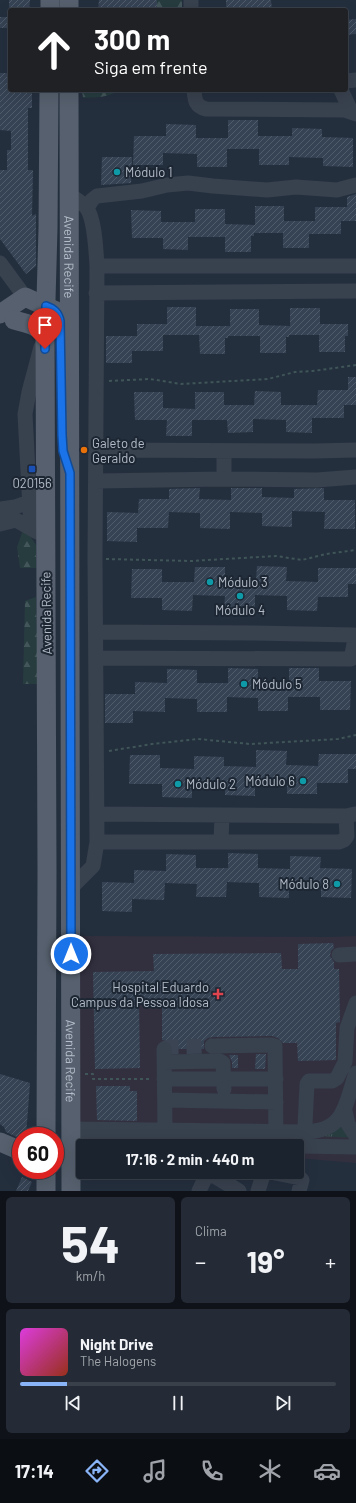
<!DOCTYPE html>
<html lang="pt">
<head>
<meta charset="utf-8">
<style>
  body { margin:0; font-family:Barlow,sans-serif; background:#242b36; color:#f1f3f6; height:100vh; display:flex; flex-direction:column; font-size:15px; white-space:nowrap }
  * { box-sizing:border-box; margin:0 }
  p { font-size:13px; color:#a0a4aa }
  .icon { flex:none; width:22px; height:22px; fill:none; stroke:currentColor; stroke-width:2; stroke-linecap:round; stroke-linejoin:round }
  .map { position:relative; height:1191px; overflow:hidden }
  .drawer { display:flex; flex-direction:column; gap:6px; padding:6px; background:#0f1319; flex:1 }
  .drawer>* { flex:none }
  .banner { position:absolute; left:8px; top:8px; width:340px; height:84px; border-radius:4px; box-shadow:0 4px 16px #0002,0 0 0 1px #39404a; background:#202124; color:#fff; overflow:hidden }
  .speed { position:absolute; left:12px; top:1127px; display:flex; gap:8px; font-size:20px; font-weight:700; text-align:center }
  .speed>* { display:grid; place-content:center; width:52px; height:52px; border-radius:50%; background:#1b232e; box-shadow:0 4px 16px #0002,0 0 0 1px #39404a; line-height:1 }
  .speed .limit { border:6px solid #d22; background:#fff; color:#111 }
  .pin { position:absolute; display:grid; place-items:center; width:34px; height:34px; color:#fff; margin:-41px -17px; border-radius:50% 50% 50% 0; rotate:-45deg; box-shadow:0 0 4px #0007 }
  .pin .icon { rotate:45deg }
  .me { position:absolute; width:44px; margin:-22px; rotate:0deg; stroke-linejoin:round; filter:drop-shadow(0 0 3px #0008) }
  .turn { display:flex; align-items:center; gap:14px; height:84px; padding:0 20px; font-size:18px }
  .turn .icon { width:52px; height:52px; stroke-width:2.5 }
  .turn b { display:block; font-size:28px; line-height:34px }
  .big { font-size:30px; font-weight:700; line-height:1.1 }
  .drawer .card { flex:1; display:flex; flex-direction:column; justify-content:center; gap:6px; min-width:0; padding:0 14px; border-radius:6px; background:#242b36 }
  .drawer .dial { align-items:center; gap:0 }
  .dial b { font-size:52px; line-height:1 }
  .song { display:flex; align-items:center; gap:12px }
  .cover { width:48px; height:48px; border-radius:6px; background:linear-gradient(135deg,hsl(300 70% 55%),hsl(10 70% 35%)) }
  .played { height:4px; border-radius:2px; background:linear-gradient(90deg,#8ab4f8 15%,#39404a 15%) }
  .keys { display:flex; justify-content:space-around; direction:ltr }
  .heat { display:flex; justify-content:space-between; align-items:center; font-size:22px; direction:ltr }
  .drawer .tiles { flex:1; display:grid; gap:6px; grid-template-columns:1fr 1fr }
  .card:last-child { grid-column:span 2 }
  .trip { position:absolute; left:76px; top:1139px; width:228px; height:40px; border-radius:4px; background:#1b232e; box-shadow:0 4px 16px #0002,0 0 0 1px #39404a; font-weight:700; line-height:40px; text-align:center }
  .dock { display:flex; height:64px; justify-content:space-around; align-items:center; background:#0b0e12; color:#a0a4aa }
  .dock .icon { width:28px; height:28px }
  .dock .on { color:#8ab4f8 }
  .dock b { font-size:18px; color:#f1f3f6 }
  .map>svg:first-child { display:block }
  .medical { fill:#32303f }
  .grass { fill:url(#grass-tufts) }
  .forest { fill:url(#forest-firs) }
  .building { fill:url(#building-hatch) }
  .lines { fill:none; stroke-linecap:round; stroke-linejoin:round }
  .minor-tunnel { stroke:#3a4453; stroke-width:15; stroke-dasharray:15 8; stroke-linecap:butt }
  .path { stroke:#3f5557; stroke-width:2; stroke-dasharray:3 3; stroke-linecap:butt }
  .minor { stroke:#38414e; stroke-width:15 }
  .major { stroke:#56606e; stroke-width:19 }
  .route-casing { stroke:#114b97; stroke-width:10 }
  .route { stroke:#1a73e8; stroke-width:7 }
  .culture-dot { fill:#0f9aa8; stroke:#1d2633; stroke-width:1.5 }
  .food-dot { fill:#e8710a; stroke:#1d2633; stroke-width:1.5 }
  .transit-dot { fill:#1a4fb4; stroke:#1d2633; stroke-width:1.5 }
  .health-dot { fill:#e0444e; stroke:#1d2633; stroke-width:1.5 }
  .labels { text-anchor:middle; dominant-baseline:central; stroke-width:4; stroke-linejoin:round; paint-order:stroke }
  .poi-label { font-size:13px; fill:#b4bcc9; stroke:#1d2633; text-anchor:start }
  .street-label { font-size:13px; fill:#b4bcc9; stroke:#1d2633 }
</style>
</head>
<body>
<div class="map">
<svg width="356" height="1191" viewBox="0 0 356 1191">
  <defs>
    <pattern id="grass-tufts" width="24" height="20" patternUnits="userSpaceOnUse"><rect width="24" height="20" fill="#263c3f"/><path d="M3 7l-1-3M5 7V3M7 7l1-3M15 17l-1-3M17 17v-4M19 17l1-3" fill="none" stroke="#435659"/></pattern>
    <pattern id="forest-firs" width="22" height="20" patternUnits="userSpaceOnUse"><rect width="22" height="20" fill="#263c3f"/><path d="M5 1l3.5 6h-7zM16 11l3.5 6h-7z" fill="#435659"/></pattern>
    <pattern id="building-hatch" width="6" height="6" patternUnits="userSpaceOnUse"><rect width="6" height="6" fill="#364354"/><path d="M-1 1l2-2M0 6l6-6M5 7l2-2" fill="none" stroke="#515c6b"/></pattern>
  </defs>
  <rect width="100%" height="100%" fill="#242f3e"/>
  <!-- medical -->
  <path class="medical" d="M80 936 330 937 356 936V1163L297 1158V1146H83V1151H79Z"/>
  <!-- grass -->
  <path class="grass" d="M340 1124 355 1138 318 1136Z"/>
  <!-- forest -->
  <path class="forest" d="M156 0H182V10H156Z
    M82 90H119C109 98 95 97 83 98Z
    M24 527 36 545V568H20L17 547Z
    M36 597 38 684H23L25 601Z"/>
  <!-- building -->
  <path class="building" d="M9 0H30L29 10H9Z
    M99 0H157V10H98Z
    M226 0H271L272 10H226Z
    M0 17H10V28H0Z
    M356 19V34L346 35V20Z
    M0 73H10V90H32V108H28V170H33L32 216 36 214V266L26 274 0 239V170H7V150H11V131L0 130Z
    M228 120H258V136H292V128L322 129V137L353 138V167L323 166V158L289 157V165H259V149H227V167H197V154L163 153V165H133L134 136H166V124L196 125V138H228Z
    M102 157H132L131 183 101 185Z
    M356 194V221H341V234H309V248H283V233H254V236H251V252H225V237H188V250L163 249V238H132L131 210 161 211V222H195V209H225V224L255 225V206H284V221H315V207H347V197Z
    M167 307H196V326H230V309H259V325L290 326V308H320V324H348V336H345V352H319V335H289V337H286V353H260V336H228V338H225V354H200L199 335H163V351H132V363H106V336H137V324H167Z
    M348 377H356V405H344V418H312V433L286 432V420L253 419V432L228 433 227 420H192V436H166L167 420H135L134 392H163V408L195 409V392H224V405H254L255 391 281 392V405H317L318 390H348Z
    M200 488 199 499 231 500V488H262V497L294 498V489L324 488V500H355V529H324L325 512 292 511V527L262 526V513L230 512V529L200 528V513L169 512 168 528H137V542L107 541V512L138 513 139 499H169V489Z
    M257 566 287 567 286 581 318 582V568H356V584H348V597H318L317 611 287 610V596L255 595V610L224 609 225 596 193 595 192 611 162 610V598H131L132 569H162V582H194L195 567H225V580H256Z
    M228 668 258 669V682H289V668H319V681H351L350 710H320V697H288V711H258V698L227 697V712H197V699L165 698V712L133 711V723H105V694H135V682L167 683V669L197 670V683H228Z
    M256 750 287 751 286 765 318 766 319 754H356V769H348V783H317V794H287V780L255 779V796L225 795V785H192V798L162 797V784H129L130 755H160V768L194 769V756L224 757V766L256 767Z
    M228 853 258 854V868L290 869V856L321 857 320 868 352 869 351 898 321 897V886L289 885V898L259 897V883L227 882 226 897H196L197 884 165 883 164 900 132 899V912L102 911V882L134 883V870L166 871V854L196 855V868H228Z
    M333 943 334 948 331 951 330 956 334 962V969H339L340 1022 336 1023V1060L298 1061 297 1043H283L278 1038 272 1036 212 1037 208 1038 204 1041V1049H173L172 1045 169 1041 162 1040V1001H139L140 1068 95 1069 93 972 154 971 153 954 281 953 282 969H298V944Z
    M256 1054H266L265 1069H255Z
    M229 1055H238V1068H232V1062Z
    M0 1074 30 1083 26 1136H21V1139L6 1132 4 1127 0 1124Z
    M96 1086H130V1091H137V1121L97 1120Z
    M22 1177 32 1182 28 1191H16Z"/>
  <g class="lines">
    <!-- minor-tunnel -->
    <path class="minor-tunnel" d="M164 1049 168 1047 212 1046"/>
    <!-- path -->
    <path class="path" d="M109 381 150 379 181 384 268 379 295 372 313 371 356 365
      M106 559 191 561 276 556 302 560 326 554 356 550
      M109 751 152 744 198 739 250 744 338 739 356 735
      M85 1074H93V1079H152"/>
    <!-- minor -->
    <path class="minor" d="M191 0V10
      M346 81 356 80
      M194 90C195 100 195 106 206 109L344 110 356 114
      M341 90 351 111
      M68 194C74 198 81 202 86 207 95 218 96 252 97 266L95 559 97 842 93 866 71 888
      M87 208 92 200 97 196 142 191 167 185 188 183 213 186 267 190 296 187 337 190 356 185
      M0 263 25 297
      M97 266H356
      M96 293 356 291
      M96 450 315 451 356 450
      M224 479V451
      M96 481 224 479 317 480 356 477
      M0 509 15 507 29 502
      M0 524 16 520 37 532
      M31 528 25 414 29 392 41 347
      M96 632 254 633 354 635V644L351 659 96 658
      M97 814 346 816 355 814
      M97 842H339L344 840 347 836 346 816
      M221 842 222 815
      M339 955 356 954
      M212 1046 272 1045 275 1046 276 1140
      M164 1049 165 1130
      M164 1062 220 1061 223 1063 224 1089
      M164 1079H276
      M165 1100 276 1102
      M345 1111 348 1124 356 1136
      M71 1129 305 1132C346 1131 345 1104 356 1073
      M72 1143 168 1142 291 1146
      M297 1146 356 1147
      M304 1146 307 1084 309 1081H332L337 1078 345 1062 347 1028 356 1003
      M201 1172 216 1177 239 1191
      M270 1172 300 1178 302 1180 299 1191
      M199 1191 207 1174
      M258 1191 264 1172"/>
    <!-- major -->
    <g class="major">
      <path d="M50 10V0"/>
      <path d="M69 10V0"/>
      <path id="s1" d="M69 90 71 1191"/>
      <path d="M0 314 25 297 56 311"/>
      <path d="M14 320C26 323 37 325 45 335"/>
      <path d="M46 1136 47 872 45 335 48 229 49 90"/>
      <path d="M0 1142 21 1151"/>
      <path d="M46 1170V1191"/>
    </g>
  </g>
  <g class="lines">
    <defs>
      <path id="route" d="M45 349 46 306C54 309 58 312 60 321L62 435 63 451 70 473 71 954"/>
    </defs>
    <!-- route casing -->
    <use href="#route" class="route-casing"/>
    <!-- route -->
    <use href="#route" class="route"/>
  </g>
  <!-- markers -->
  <g class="culture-dot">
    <circle cx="117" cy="172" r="4"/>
    <circle cx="210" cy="582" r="4"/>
    <circle cx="240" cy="596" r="4"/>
    <circle cx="244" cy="684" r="4"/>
    <circle cx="303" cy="781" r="4"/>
    <circle cx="178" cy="784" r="4"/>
    <circle cx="337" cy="884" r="4"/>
  </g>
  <circle class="food-dot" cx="84" cy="450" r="4"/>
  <rect class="transit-dot" x="28" y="465" width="8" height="8" rx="2"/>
  <path class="health-dot" d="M216 988h4v4h4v4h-4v4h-4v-4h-4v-4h4z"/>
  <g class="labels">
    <!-- poi labels -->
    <g class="poi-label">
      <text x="125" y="172">Módulo 1</text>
      <text x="92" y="443">Galeto de<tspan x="92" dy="15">Geraldo</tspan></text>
      <text x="32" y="483" text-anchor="middle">020156</text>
      <text x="218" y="582">Módulo 3</text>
      <text x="240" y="610" text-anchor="middle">Módulo 4</text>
      <text x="252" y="684">Módulo 5</text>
      <text x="295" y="781" text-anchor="end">Módulo 6</text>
      <text x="186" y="784">Módulo 2</text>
      <text x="329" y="884" text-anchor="end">Módulo 8</text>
      <text x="209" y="987" text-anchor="end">Hospital Eduardo<tspan x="209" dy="15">Campus da Pessoa Idosa</tspan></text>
    </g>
    <!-- street labels -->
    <g class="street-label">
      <text stroke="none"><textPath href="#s1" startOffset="167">Avenida Recife</textPath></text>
      <text transform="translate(46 613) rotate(-91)">Avenida Recife</text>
      <text stroke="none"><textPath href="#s1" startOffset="971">Avenida Recife</textPath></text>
    </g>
  </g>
</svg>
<div class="speed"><div class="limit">60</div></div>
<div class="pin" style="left:45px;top:349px;background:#d93025"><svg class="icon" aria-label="arrive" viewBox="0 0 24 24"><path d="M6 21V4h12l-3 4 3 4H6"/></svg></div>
<svg class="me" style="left:71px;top:954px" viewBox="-20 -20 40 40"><circle r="17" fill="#1a73e8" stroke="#fff" stroke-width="3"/><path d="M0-11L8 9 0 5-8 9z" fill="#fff"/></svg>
<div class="trip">17:16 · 2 min · 440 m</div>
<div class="banner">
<div class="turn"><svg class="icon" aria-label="ahead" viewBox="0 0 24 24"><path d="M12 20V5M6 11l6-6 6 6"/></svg><div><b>300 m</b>Siga em frente</div></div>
</div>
</div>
<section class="drawer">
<div class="tiles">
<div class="card dial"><b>54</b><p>km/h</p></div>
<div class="card"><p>Clima</p>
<div class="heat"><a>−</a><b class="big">19°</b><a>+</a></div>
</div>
<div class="card">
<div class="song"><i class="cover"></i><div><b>Night Drive</b><p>The Halogens</p></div></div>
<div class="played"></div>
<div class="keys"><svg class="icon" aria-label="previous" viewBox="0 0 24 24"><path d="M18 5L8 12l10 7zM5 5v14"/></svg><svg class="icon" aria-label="pause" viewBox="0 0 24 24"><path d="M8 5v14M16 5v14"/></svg><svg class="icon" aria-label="next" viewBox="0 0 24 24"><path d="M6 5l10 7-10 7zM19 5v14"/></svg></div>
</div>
</div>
</section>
<nav class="dock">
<b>17:14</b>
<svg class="icon on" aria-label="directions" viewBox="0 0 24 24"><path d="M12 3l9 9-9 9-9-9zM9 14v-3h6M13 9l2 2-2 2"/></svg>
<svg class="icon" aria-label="music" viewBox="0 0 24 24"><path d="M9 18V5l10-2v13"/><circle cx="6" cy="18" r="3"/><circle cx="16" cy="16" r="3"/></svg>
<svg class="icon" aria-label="phone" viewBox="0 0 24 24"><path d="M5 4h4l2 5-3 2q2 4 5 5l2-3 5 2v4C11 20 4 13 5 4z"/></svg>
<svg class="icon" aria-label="climate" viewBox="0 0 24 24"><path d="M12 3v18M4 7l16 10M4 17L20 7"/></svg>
<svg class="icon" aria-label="car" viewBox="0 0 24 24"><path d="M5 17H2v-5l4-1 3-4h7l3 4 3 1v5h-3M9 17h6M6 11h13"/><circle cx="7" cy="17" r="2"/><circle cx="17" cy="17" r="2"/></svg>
</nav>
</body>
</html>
